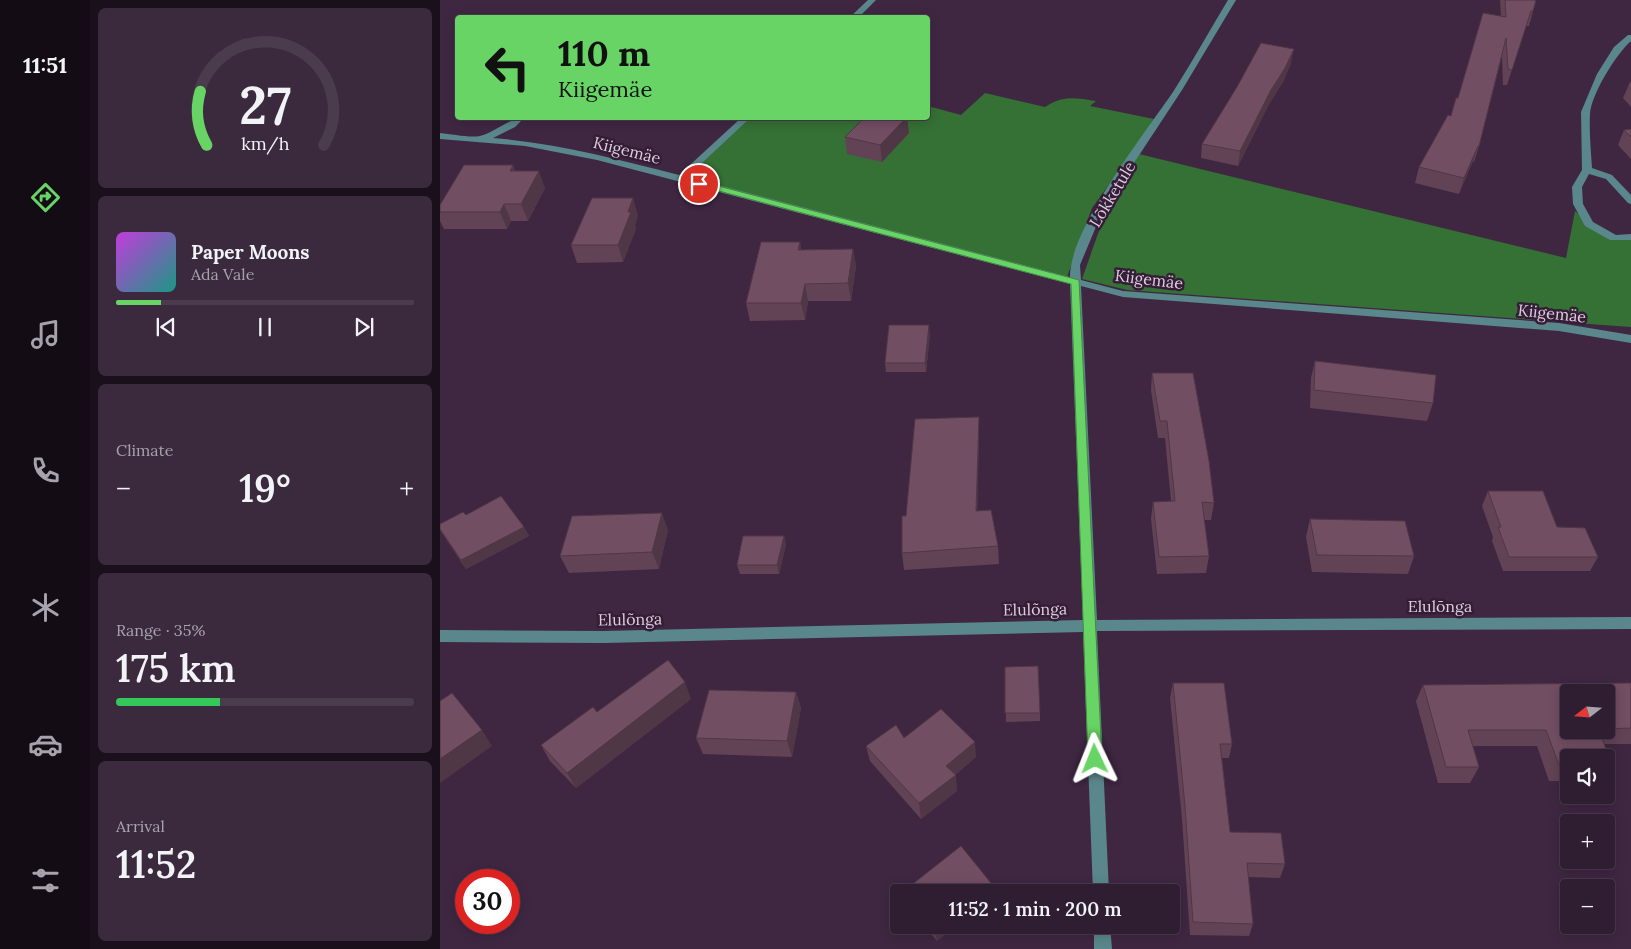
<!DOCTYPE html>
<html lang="en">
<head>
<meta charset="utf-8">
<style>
  body { margin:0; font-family:Lora,serif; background:#3b2a3e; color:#f1f3f6; height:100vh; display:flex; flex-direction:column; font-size:19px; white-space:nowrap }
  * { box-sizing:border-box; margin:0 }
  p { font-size:16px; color:#a7a2ac }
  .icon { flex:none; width:28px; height:28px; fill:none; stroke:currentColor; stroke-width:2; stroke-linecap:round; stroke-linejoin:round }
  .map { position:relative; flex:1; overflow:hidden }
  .panel { display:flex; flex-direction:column; gap:8px; padding:8px; background:#1a101c; width:350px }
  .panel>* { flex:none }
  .hud { position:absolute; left:15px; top:15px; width:475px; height:105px; border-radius:5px; box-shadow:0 2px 12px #0003,0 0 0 1px #4a3b4d; background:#68d465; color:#111; overflow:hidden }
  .needle { width:32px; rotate:253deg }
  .tools { position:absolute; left:1120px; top:684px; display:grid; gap:10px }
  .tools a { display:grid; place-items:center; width:55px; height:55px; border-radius:5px; background:#2f1d32; box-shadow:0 2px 12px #0003,0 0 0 1px #4a3b4d; font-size:25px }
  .speed { position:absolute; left:15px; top:869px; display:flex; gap:10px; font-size:25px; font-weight:700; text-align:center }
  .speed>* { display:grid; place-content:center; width:65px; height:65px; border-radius:50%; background:#2f1d32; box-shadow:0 2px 12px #0003,0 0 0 1px #4a3b4d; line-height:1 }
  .speed .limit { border:8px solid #d22; background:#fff; color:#111 }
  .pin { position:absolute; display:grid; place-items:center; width:42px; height:42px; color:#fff; margin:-21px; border:2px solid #fff; border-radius:50%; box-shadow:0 1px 5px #0007 }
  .me { position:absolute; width:55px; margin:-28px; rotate:358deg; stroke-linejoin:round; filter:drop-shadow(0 0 4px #0008) }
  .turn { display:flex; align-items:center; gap:18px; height:105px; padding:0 20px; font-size:22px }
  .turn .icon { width:65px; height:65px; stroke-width:2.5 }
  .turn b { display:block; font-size:35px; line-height:42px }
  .big { font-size:38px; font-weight:600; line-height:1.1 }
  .panel .card { flex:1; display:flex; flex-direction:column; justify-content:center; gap:8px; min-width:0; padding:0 18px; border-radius:8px; background:#3b2a3e }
  .panel .dial { align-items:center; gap:0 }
  .dial svg { height:130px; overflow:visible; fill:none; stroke:#4a3b4d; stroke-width:7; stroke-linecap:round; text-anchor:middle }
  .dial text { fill:#f1f3f6; stroke:none }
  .song { display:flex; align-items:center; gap:15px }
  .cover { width:60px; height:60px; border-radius:8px; background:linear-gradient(135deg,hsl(290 70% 55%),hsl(170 70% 35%)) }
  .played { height:5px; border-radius:2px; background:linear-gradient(90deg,#68d465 15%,#4a3b4d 15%) }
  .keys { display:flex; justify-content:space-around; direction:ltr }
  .heat { display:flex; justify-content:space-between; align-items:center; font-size:28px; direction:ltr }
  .charge { height:8px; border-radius:4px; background:linear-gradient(90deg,#34c759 35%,#4a3b4d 0) }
  .trip { position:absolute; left:450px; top:884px; width:290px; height:50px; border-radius:5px; background:#2f1d32; box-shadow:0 2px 12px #0003,0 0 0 1px #4a3b4d; font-weight:600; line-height:50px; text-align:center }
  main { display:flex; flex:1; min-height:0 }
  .dock { display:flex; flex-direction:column; width:90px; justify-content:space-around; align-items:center; background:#130c14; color:#a7a2ac }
  .dock .icon { width:35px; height:35px }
  .dock .current { color:#68d465 }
  .dock b { font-size:22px; color:#f1f3f6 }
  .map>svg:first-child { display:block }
  .forest { fill:#357034 }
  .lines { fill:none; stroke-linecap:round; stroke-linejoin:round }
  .minor { fill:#5a878c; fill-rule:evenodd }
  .wall { fill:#624355; fill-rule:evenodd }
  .shaded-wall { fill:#503745 }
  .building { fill:#724e63; stroke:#503745 }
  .route { fill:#68d465; stroke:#448a42 }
  .labels { text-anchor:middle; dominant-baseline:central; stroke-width:5; stroke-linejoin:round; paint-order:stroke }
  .street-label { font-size:16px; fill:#dccdde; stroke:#351d37 }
</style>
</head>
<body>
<main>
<nav class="dock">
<b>11:51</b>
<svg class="icon current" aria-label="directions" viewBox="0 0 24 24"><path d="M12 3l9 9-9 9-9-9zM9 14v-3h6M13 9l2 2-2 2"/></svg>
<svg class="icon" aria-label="music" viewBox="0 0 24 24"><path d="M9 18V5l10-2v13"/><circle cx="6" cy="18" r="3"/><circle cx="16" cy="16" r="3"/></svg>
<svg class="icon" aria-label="phone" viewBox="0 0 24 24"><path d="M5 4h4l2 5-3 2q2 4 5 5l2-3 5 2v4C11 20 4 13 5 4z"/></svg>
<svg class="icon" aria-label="climate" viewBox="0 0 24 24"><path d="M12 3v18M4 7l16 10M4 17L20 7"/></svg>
<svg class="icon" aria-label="car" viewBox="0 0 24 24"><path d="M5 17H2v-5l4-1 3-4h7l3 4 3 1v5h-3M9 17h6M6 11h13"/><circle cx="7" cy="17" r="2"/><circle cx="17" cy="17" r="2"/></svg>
<svg class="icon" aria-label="filters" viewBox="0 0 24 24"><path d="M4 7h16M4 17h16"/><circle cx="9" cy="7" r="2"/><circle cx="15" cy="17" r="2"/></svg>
</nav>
<section class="panel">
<div class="card dial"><svg viewBox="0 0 100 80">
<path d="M14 69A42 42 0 1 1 86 69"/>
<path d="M14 69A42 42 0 0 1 10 36" stroke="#68d465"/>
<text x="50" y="56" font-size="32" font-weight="700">27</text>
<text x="50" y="72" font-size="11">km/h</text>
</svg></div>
<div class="card">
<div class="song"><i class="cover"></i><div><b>Paper Moons</b><p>Ada Vale</p></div></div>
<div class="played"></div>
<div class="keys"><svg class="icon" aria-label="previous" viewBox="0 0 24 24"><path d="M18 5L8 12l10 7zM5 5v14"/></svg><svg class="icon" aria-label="pause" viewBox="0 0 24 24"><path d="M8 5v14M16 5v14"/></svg><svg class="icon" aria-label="next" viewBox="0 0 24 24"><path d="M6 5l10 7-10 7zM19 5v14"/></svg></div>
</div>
<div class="card"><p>Climate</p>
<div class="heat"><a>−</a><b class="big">19°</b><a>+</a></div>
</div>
<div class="card"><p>Range · 35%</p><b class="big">175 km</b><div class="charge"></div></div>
<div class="card"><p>Arrival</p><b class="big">11:52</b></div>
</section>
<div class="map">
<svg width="1191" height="949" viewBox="0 0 1191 949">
  <rect width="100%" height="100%" fill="#3f2742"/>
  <!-- forest -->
  <path class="forest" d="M545 93 605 107C624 95 635 98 656 101L650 106 714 119 697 146 652 208 627 277 239 180 306 118H488V106L521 115Z
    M699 154 1126 258 1135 211C1153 226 1167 237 1191 236V327L687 290 642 279 666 211Z"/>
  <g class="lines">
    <!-- minor -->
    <path class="minor" d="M428 0H436L418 18H409Z
      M788 0H796L742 90 663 210 640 265 641 280 683 291 1119 323 1191 335V343L1119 331 683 297 641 286 657 620 1191 617V629L657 631 669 892H653L643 632 164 643 0 642V630L164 631 643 620 630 284 157 160 85 146 0 139V133C12 134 29 138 40 136 56 132 69 118 84 118L75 127 53 138C116 143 177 159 239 175L301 118H310L247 177 630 277C629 230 705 133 733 92 752 62 770 30 788 0Z
      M1188 35H1191V41C1176 54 1151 95 1150 114 1149 132 1151 151 1152 168L1172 175 1191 195V204L1188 203 1166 179 1149 174 1142 187 1143 204 1153 222 1176 235 1191 234V240H1170L1145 226 1133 204 1132 187 1142 170 1141 112 1157 74 1174 47Z
      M654 925H670L672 949H654Z"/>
  </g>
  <!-- wall -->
  <path class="wall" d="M1060 0H1096L1093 11 1089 26H1086L1067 85H1063L1062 56 1039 146 1034 162 1033 161 1019 194 975 183 979 167 1011 116 1018 98 1061 16Z
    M851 63 843 82 829 104 798 166 761 158 762 144 797 87Z
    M1190 82H1191V107L1183 98Z
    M424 118H467L469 133 442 162 407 154 405 137Z
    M1191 129V159L1178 145 1184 130Z
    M73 165 75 171 105 188 88 221H71L67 229H4L0 221V205Z
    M198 215 195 225 196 229 183 262 137 263 131 245Z
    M360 242 361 250 413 249 416 266 411 301H368L365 320 310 321 306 303Z
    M490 334 486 372H446L445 363Z
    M875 361 993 403 987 421 870 408 871 378Z
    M712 373 774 503 771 520H764L769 556 766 573 717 574 711 519 713 502 731 501 725 438H718L711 390Z
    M539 417V435L537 511 558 546 559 564 464 570 462 553 466 516Z
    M1048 491 1117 527 1158 557 1150 571H1063L1052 541 1053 537 1042 506Z
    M26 515 84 527 89 536 26 569 0 530Z
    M870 519 974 556 968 574 872 572 866 537Z
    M228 530 219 569 129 573 120 556Z
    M344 536 346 545 339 574H300L297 565Z
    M565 667 600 713V721L566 722Z
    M733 683 792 744 789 758H782L790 832 845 864 840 878 808 877 813 924 809 936 750 935 742 819 730 698Z
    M1191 683V744H1164L1172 765 1166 773V758H1129V781H1109L1097 746H1033L1039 767 1030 783H998L976 701 983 685ZM1166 692V730H1129Z
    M356 692 361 708 352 757 263 754 256 738Z
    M251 699 136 788 110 761 101 745 157 712Z
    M464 738 536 757 515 775 517 791 481 819 430 761 426 746Z
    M484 925H517L497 941Z"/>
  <!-- shaded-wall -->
  <path class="shaded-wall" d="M854 49 851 63 843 82 829 104 798 166 800 151 831 90Z
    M466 118H467L469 133 442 162 440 145Z
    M1038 146 1033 161 1019 194 1024 178Z
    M73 165 79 182 70 171Z
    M99 171 105 188 88 221 81 204Z
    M193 198 198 215 195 225 196 229 183 262 178 245Z
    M64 204 71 221 67 229 60 212Z
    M360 242 363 259 358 250Z
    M413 249 416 266 411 301 408 283Z
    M365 284 368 301 365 320 361 303Z
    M489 325 490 334 486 372 485 363Z
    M539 417V435L537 528 536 511Z
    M222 513 228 530 219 569 212 552Z
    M84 527 89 536 26 569 21 560Z
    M344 536 346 545 339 574 337 565Z
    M245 682 251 699 136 788 127 773Z
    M356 692 361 708 352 757 347 741Z
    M42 730 52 746 0 783V759Z
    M535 742 536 757 514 776 516 775 517 791 481 819 479 803 506 766Z
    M551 883 552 892H538Z
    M498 925H517L497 941 494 928Z"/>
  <!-- building -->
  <path class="building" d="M1065 0H1096L1093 11H1091L1072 70 1068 69 1066 38 1039 146H1038L1024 178 979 167 1008 115 1011 116 1016 98H1018L1043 13 1066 17Z
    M821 43 854 49 845 68 831 90 800 151 762 144 797 87Z
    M424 118H466L440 145 405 137Z
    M1191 129V137L1184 130Z
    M24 165H73L70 171H99L81 204H64L60 212H0V205Z
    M152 198H193L188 212H191L178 245H131Z
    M321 242H360L358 250 413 249 408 283 365 284 361 303H306Z
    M449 325H489L485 363H445Z
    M875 361 996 375 993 403 874 390Z
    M712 373H753L769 461 774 503 762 502 769 556 719 557 713 502 735 501 727 421H720Z
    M539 417 536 511 551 510 558 546 462 553V516H466L475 419Z
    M1048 491H1103L1117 527 1145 528 1158 557H1069L1058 527H1061Z
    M61 496 84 527 21 560 0 529V524L23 512 26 515Z
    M222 513 212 552 120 556 132 516Z
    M870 519 965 521 974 556 877 555Z
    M303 536H344L337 565H297Z
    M228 660 245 682 127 773 101 745 153 707 157 712Z
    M598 666 600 713H565V667Z
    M733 683H784L792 744H780L790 832 841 833 845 864 807 863 813 924 753 922 745 806Z
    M1191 683V728L1166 729V692H1129V730H1159L1172 765H1166V758H1129V765H1119L1106 730H1028L1039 767H1006L983 685Z
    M269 690 356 692 347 741 256 738Z
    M12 693 42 730 0 759V701Z
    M501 709 535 742 506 766 516 775 479 803 426 746 456 725 464 738Z
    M521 846 551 883 538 892H467L465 890Z"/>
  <!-- route -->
  <path class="route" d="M259 181 639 280 662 759 660 764 655 765 650 764 648 759 631 284 256 185V182Z"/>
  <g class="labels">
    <!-- street labels -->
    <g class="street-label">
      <text transform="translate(187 150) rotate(14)">Kiigemäe</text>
      <text transform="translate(672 194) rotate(-59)">Lõkketule</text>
      <text transform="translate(709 279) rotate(7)">Kiigemäe</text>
      <text transform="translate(1112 313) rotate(6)">Kiigemäe</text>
      <text x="1000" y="606">Elulõnga</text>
      <text transform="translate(595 609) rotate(-1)">Elulõnga</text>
      <text transform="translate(190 619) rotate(-1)">Elulõnga</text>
    </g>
  </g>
</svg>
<div class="tools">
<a><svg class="needle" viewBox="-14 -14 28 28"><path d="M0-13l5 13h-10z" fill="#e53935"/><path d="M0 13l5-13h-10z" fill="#a7a2ac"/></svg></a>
<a><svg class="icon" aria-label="sound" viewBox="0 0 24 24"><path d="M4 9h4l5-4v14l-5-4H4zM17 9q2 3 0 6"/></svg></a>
<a>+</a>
<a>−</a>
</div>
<div class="speed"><div class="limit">30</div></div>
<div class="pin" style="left:259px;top:184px;background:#d93025"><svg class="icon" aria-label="arrive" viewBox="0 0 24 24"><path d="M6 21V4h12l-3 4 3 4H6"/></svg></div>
<svg class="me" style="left:655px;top:759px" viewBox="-20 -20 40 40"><path d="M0-17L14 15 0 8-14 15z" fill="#68d465" stroke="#fff" stroke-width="4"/></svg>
<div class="trip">11:52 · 1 min · 200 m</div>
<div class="hud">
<div class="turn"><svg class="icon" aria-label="left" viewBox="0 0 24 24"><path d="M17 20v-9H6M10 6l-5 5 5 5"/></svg><div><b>110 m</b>Kiigemäe</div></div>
</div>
</div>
</main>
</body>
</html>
